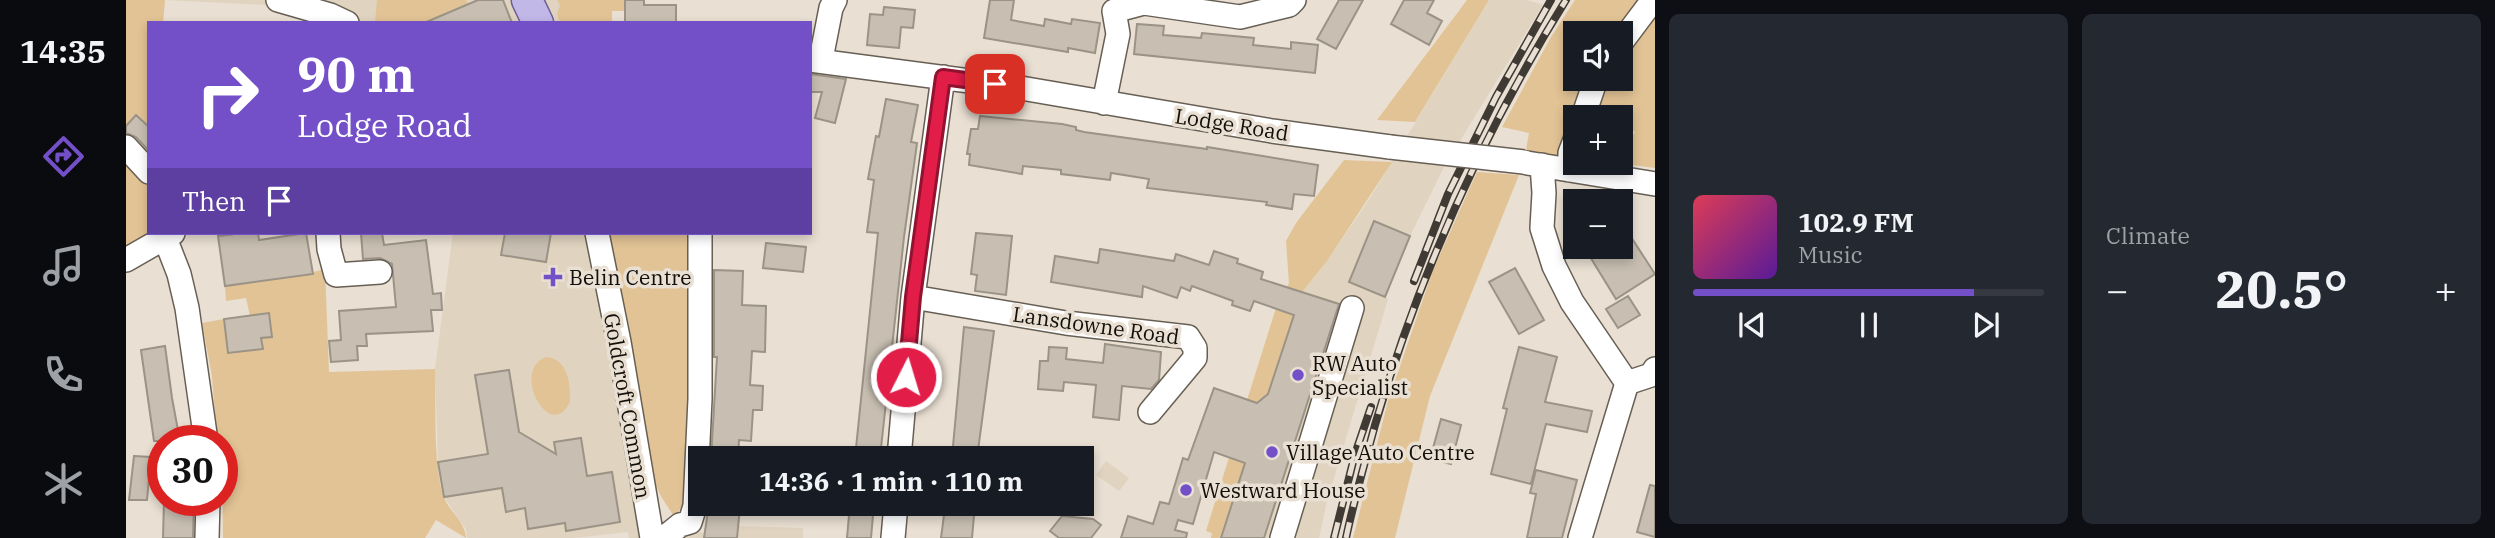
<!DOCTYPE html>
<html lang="en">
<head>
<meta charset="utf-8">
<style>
  body { margin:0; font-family:"IBM Plex Serif",serif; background:#242831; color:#f1f3f6; height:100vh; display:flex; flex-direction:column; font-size:26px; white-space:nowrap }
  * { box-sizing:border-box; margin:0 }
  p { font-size:23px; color:#9ea1a6 }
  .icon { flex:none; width:38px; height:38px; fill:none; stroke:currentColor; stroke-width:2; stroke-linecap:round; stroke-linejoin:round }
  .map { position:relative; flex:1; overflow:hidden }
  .sheet { display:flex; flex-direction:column; gap:14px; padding:14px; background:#0d0f14; width:840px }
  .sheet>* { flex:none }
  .banner { position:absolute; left:21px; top:21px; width:665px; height:214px; border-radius:0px; box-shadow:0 4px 10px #0003; background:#734fc8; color:#fff; overflow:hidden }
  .buttons { position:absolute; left:1437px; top:21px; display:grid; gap:14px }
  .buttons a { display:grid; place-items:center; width:70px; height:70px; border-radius:0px; background:#171b24; box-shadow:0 4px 10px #0003; font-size:35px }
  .speed { position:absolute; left:21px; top:425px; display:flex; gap:14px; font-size:35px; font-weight:700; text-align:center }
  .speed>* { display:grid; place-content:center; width:91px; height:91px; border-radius:50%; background:#171b24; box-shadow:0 4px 10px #0003; line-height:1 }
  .speed .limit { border:10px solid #d22; background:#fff; color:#111 }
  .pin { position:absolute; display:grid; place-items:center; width:60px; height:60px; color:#fff; margin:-30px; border-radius:14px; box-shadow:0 4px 10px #0006 }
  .me { position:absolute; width:77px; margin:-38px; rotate:5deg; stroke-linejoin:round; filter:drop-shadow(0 0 5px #0008) }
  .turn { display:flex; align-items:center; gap:24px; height:147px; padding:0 35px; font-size:32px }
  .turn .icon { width:91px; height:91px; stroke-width:2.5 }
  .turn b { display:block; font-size:49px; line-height:60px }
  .then { display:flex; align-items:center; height:66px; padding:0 35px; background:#0003; gap:14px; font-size:26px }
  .big { font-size:52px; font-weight:800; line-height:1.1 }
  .sheet .card { flex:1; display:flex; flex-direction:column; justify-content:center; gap:10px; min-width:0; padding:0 24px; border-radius:10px; background:#242831 }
  .song { display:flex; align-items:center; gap:21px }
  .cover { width:84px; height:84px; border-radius:10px; background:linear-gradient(135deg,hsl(350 70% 55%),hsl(270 70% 35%)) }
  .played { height:7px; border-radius:4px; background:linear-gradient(90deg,#734fc8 80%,#363941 80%) }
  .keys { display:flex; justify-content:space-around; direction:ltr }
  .heat { display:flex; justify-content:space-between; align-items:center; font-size:38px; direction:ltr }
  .sheet .tiles { flex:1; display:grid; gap:14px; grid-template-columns:repeat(2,1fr) }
  .trip { position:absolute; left:562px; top:446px; width:406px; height:70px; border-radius:0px; background:#171b24; box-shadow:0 4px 10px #0003; font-weight:800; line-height:70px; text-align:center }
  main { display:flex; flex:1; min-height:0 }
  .menu { display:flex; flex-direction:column; width:126px; justify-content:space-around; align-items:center; background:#090b0e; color:#9ea1a6 }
  .menu .icon { width:49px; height:49px }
  .menu .selected { color:#734fc8 }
  .menu b { font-size:32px; color:#f1f3f6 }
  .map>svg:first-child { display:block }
  .built { fill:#e0d3bf }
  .green { fill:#e2c395 }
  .building { fill:#c8bfb2; stroke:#9b9386; stroke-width:2 }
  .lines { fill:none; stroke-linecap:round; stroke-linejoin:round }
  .minor-casing { stroke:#675f54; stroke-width:26 }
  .major-casing { stroke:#6a5e91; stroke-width:33 }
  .minor { stroke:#fff; stroke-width:23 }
  .major { stroke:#c2b8e8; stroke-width:30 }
  .rail-casing { stroke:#3f3a33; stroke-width:8 }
  .rail { stroke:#e9dfd2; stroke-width:5; stroke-dasharray:16; stroke-linecap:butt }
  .minor-bridge-casing { stroke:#675f54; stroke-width:26; stroke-linecap:butt }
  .minor-bridge { stroke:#fff; stroke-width:23 }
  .route-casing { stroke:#92132f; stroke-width:18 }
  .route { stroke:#e11d48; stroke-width:12 }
  .poi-dot { fill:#734fc8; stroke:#e9dfd2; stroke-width:2.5 }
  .labels { text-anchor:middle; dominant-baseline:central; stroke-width:7; stroke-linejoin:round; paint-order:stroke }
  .street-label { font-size:21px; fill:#120f0a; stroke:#e9dfd2 }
  .poi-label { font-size:21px; fill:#120f0a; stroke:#e9dfd2; text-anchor:start }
</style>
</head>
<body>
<main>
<nav class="menu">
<b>14:35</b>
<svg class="icon selected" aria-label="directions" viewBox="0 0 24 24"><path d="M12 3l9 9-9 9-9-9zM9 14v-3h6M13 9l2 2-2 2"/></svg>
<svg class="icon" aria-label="music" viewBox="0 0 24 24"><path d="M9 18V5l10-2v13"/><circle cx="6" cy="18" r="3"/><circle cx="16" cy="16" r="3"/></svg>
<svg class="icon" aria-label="phone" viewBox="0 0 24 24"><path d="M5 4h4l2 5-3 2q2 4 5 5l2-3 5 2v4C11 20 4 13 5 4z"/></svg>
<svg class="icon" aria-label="climate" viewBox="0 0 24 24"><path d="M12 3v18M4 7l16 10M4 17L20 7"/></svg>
</nav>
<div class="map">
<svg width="1529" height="538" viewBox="0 0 1529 538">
  <rect width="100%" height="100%" fill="#e9dfd2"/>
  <!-- built -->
  <path class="built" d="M39 0H468L470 23H221L152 0 141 5Z
    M1363 0H1401L1417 5 1318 167 1284 236 1259 296 1262 299 1201 501 1193 538H1094L1176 292 1201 261 1244 198Z
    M327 233H467L522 521 548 520 581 535 610 526 677 528V538H503L502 532 448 538H341L340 529 318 497 312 462 309 369Z
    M980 461 1003 478 993 491 970 475Z"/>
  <!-- green -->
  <path class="green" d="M0 0H39L37 23H23V127L10 115 0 126Z
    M251 0H340L342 4 297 23H249Z
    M431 0H499V11H486V23H434L431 14 434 5Z
    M1341 0H1363L1289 122 1251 120Z
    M1449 0H1512L1491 33H1449V79H1462L1438 150 1416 165 1398 162 1403 133 1376 127 1425 37Z
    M1529 13V168L1490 163H1494L1495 156 1509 132 1495 123 1494 117H1484L1471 107 1483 79H1494L1495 60Z
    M0 158 23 187V233H27L0 249Z
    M1218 160 1266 162 1201 261 1176 292 1094 538H1085L1086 533 1080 531 1149 311 1163 283 1160 241 1170 223Z
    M1351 172 1393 175 1304 396 1269 538H1227L1262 401 1307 270Z
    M482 233H564L560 499 551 514 547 515 536 498 526 478Z
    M199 269 203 372 309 369C310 406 307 460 317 495 322 511 339 520 340 538L310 520 299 538H97L96 441H91L86 376 76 323 98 319 103 353 136 349 135 338 145 337 124 316 120 298 100 301 99 286 168 277Z
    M420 357C441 358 445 383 444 401 426 445 383 371 420 357Z"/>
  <!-- building -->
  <path class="building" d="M352 0H377L386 23H298Z
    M499 0H518V5H550V23H499Z
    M864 0H888L885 20 918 26 919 19 945 24 946 19 974 23 969 53 942 48V52L858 38Z
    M1213 0H1237L1210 49 1191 39Z
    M1278 0H1308L1301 13 1316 21 1303 45 1265 24Z
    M758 7 789 10 787 28 775 27 773 48 741 45 744 14 757 15Z
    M1011 24 1038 26 1037 35 1075 38 1076 33 1128 38 1127 45 1165 49V42L1192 45 1189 73 1008 54Z
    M684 74 720 79 709 123 689 118 696 92H684Z
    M760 99 792 105 785 142 791 143 778 237 755 448 753 458H729L752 233 741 232 748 180 742 179 750 136 753 137Z
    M10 115 23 127V151L10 137 0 133V126Z
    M854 116 936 124 950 127V130L958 132 1081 149V147L1192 165 1188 196 1168 194 1166 209 1140 205 1141 202 1021 188 1023 179 985 173 984 180 935 174V170L897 166 896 174 843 165 844 154H841L845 129H852Z
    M1494 220 1529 274 1490 299 1458 247H1494Z
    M1248 221 1284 236 1259 297 1223 282Z
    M118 233H132L133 240 180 233 187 274 99 286 92 236Z
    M235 233H256L258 245 300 240 307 294 315 293 316 310H305L307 331 240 334 241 346H231L232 360 205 362 203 341 215 340 213 311 270 307 266 264 254 258 237 259Z
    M379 233H425L420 262 375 255Z
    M850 233 886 236 880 295 849 291 851 275 845 274Z
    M640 243 680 247 677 272 637 268Z
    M974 249 1048 261 1050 254 1083 265 1088 251 1112 259 1111 263 1137 272 1135 279 1213 304 1138 538H1095L1119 463 1088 452 1067 524 1052 520 1049 530 1061 533 1060 538H995L1002 516 1027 524 1034 502 1043 504 1057 458 1062 460 1088 388 1131 403 1142 394 1168 315 1128 301 1124 311 1106 305 1107 301 1066 286 1064 291 1055 287 1051 298 1017 286 1016 297 925 282 929 256 972 263Z
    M1389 268 1418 320 1393 334 1363 282Z
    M588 270 617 271 616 305 640 306 639 352 626 351 624 385 637 386 636 410H627L625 441 613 440 612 458H585L591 357H588Z
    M1502 296 1514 315 1492 328 1480 309Z
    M143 313 146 337 135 338 137 349 102 353 98 319Z
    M838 327 868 331 851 458 826 457Z
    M979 344 1035 352 1033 380 1025 389 996 386 993 420 967 417 970 385 938 382 937 391 912 389 914 361H922L923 347 941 348 940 359 977 363Z
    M39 346 46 398 54 441H28L15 350Z
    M1393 347 1431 357 1419 402 1466 411 1461 432 1420 424 1405 484 1365 474 1381 409 1377 408Z
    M383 370 393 432 430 454 428 442 455 438 461 476 486 472 494 522 440 531 439 523 402 529 399 508 380 512 376 488 318 497 312 462 362 454 349 375Z
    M1315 419 1335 425 1325 464 1304 459Z
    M8 456 25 457 21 500H3Z
    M1410 470 1451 480 1436 538H1401L1410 494 1404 493Z
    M1524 485 1529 486V537L1511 532Z
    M38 500H68L67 538H37Z
    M583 504H609L608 506 614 507 611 538H578Z
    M724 504H748L745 538H721Z
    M823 504H849L846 538H815L818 515H822Z
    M936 516 967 519 975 525 965 538H933L924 531Z"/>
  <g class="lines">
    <defs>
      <path id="minor" d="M152 0 204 15 221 23
        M1494 44 1527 0
        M695 59 705 8 709 0
        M684 60 889 87 1146 131 1264 147
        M978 103 992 34 988 11 1018 3 1114 17 1163 5 1168 0
        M1457 117 1470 79
        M0 147 23 172
        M1401 163 1529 184
        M1416 165 1418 193 1416 228 1428 266 1446 302 1501 383 1454 538
        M1444 170V153L1449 140
        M202 233 203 249 210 275 254 272
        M471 233 493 342 526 538
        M39 238 53 274 61 308 80 441
        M0 260 47 233
        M787 297 940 323 1062 337 1069 348V358L1024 412
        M1501 383 1525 375 1529 369
        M773 458 787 297 817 77
        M81 538 82 500
        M538 538 554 525 564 522 569 506 574 399V233
        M767 538 770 504
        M1156 538 1226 308"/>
      <path id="major" d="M401 0 412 23"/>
    </defs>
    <!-- minor casing -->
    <use href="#minor" class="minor-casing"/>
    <!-- major casing -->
    <use href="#major" class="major-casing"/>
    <!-- minor -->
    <use href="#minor" class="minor"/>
    <!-- major -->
    <use href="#major" class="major"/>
    <defs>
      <path id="rail" d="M1288 281 1322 194 1370 97 1425 0
        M1208 538 1229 454 1245 407
        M1220 538C1228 500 1239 462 1249 425 1293 275 1357 133 1440 0"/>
    </defs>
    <!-- rail casing -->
    <use href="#rail" class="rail-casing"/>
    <!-- rail -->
    <use href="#rail" class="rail"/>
    <defs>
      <path id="minor-bridge" d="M1264 147 1398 162"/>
    </defs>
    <!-- minor-bridge casing -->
    <use href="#minor-bridge" class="minor-bridge-casing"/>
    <!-- minor-bridge -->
    <use href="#minor-bridge" class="minor-bridge"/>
  </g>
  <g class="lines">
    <defs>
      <path id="route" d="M780 377 787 297 817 77 869 84"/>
    </defs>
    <!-- route casing -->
    <use href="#route" class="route-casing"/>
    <!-- route -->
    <use href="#route" class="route"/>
  </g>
  <!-- markers -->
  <g class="poi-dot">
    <path d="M423.5 266.5h7v7h7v7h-7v7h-7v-7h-7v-7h7z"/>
    <circle cx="1172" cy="375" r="7"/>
    <circle cx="1146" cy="452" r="7"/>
    <circle cx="1060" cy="490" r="7"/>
  </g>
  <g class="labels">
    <!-- street labels -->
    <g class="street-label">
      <text transform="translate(1106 124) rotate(9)">Lodge Road</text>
      <text transform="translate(970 325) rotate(8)">Lansdowne Road</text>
      <text transform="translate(502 406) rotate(80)">Goldcroft Common</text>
    </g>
    <!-- poi labels -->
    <g class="poi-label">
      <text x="443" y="277">Belin Centre</text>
      <text x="1186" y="363">RW Auto<tspan x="1186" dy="24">Specialist</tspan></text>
      <text x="1160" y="452">Village Auto Centre</text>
      <text x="1074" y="490">Westward House</text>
    </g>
  </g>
</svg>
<div class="buttons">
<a><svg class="icon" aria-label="sound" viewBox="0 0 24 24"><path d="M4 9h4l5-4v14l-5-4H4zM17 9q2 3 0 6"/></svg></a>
<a>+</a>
<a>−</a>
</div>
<div class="speed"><div class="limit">30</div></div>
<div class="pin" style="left:869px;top:84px;background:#d93025"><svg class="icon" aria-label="arrive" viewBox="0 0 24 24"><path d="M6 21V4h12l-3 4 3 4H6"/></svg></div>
<svg class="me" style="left:780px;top:377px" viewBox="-20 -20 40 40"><circle r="17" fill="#e11d48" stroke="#fff" stroke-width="3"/><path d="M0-11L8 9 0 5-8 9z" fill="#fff"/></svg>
<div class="trip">14:36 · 1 min · 110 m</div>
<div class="banner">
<div class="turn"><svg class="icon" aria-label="right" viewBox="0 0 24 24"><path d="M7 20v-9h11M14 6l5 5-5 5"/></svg><div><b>90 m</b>Lodge Road</div></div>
<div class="then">Then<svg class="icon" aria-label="arrive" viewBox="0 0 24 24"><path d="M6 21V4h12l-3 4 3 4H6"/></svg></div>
</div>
</div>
<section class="sheet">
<div class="tiles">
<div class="card">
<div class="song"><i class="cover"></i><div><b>102.9 FM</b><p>Music</p></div></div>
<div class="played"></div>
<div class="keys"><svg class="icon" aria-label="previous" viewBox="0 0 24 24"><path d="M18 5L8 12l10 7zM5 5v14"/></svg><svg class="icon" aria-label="pause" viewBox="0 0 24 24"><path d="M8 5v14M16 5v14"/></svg><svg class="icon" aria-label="next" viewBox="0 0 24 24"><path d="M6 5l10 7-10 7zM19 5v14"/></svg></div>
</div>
<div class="card"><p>Climate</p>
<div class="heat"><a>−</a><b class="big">20.5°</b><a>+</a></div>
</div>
</div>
</section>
</main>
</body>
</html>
